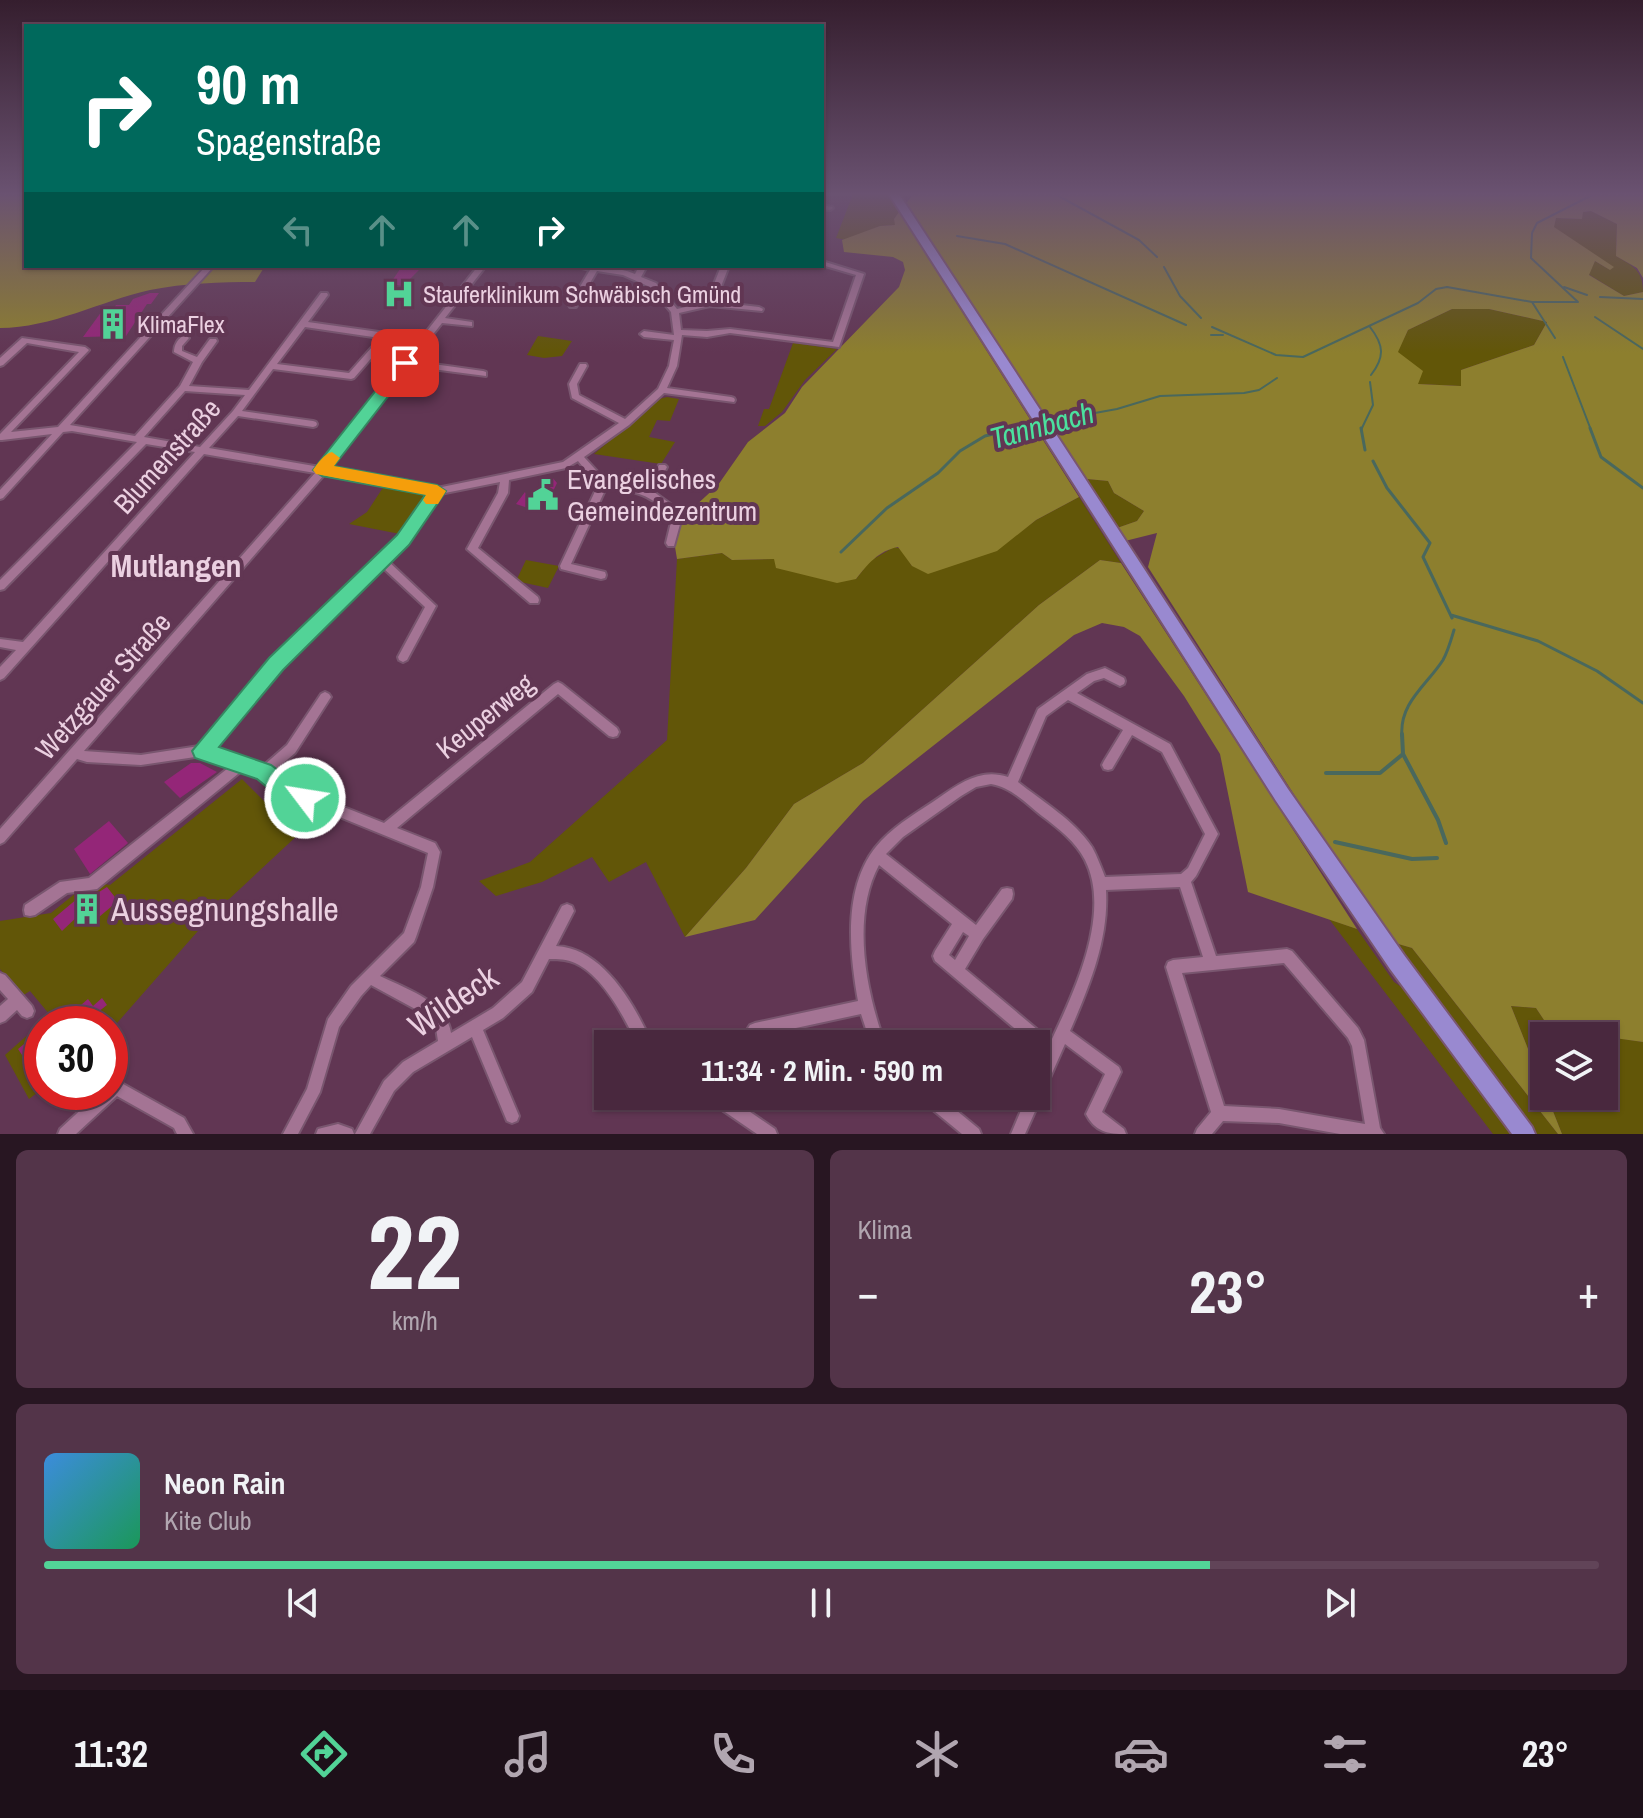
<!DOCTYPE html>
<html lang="de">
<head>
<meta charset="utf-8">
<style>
  body { margin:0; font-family:"Archivo Narrow",sans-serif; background:#533449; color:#f1f3f6; height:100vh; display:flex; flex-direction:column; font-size:30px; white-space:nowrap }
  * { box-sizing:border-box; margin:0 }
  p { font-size:26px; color:#b1a6b0 }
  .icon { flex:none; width:44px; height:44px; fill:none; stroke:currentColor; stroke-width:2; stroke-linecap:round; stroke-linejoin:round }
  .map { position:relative; height:1134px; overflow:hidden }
  .drawer { display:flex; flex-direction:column; gap:16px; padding:16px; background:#281622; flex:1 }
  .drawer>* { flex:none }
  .top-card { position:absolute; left:24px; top:24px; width:800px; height:244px; border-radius:0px; box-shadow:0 2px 6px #0004,0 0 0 2px #614458; background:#00695c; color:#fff; overflow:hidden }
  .buttons { position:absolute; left:1530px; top:1022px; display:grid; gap:16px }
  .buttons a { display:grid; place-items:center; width:88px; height:88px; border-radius:0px; background:#49283e; box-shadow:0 2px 6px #0004,0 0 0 2px #614458; font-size:40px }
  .speed { position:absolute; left:24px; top:1006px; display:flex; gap:16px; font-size:40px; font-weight:700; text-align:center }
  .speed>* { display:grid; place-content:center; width:104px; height:104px; border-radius:50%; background:#49283e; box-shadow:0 2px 6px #0004,0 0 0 2px #614458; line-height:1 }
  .speed .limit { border:12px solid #d22; background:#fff; color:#111 }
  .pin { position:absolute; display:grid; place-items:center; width:68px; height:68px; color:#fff; margin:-34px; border-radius:16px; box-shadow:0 4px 12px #0006 }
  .me { position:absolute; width:88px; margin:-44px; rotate:301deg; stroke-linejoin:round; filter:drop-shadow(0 0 6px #0008) }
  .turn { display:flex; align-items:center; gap:28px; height:168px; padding:0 40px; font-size:36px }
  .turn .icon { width:104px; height:104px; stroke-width:2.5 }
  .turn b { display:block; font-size:56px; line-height:68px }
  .lanes { display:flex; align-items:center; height:76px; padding:0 40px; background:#0003; justify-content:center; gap:40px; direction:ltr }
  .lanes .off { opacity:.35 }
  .big { font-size:60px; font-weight:700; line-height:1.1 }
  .drawer .widget { flex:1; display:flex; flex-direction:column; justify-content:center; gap:12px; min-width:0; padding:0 28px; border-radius:12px; background:#533449 }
  .drawer .dial { align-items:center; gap:0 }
  .dial b { font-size:104px; line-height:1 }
  .song { display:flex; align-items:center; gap:24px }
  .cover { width:96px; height:96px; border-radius:12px; background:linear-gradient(135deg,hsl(210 70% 55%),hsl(150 70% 35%)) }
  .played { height:8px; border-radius:4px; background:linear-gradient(90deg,#52d397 75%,#614458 75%) }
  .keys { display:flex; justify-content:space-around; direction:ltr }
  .heat { display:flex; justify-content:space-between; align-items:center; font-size:44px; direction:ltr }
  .drawer .tiles { flex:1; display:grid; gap:16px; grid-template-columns:1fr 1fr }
  .widget:last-child { grid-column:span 2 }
  .trip { position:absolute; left:594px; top:1030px; width:456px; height:80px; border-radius:0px; background:#49283e; box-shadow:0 2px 6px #0004,0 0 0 2px #614458; font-weight:700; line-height:80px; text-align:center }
  .menu { display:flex; height:128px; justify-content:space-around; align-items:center; background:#1d1019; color:#b1a6b0 }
  .menu .icon { width:56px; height:56px }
  .menu .current { color:#52d397 }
  .menu b { font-size:36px; color:#f1f3f6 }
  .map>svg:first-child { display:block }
  .green { fill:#625608 }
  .forest { fill:#8d7f2e; fill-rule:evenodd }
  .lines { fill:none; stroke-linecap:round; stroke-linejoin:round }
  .stream-far2 { stroke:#49685d; stroke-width:2 }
  .stream-far1 { stroke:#49685d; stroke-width:3 }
  .stream { stroke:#49685d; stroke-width:4 }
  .building { fill:#942678 }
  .minor-casing { stroke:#79566f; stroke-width:4 }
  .major-casing { stroke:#79566f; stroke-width:4 }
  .minor { fill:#a47494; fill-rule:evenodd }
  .major { fill:#9989d0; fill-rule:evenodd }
  .route { fill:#52d397; stroke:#358962; stroke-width:2 }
  .slow { fill:#f59e0b }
  .labels { text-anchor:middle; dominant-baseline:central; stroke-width:8; stroke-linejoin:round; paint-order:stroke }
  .far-poi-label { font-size:24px; fill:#ebd0e1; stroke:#613653; text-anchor:start }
  .street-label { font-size:28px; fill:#ebd0e1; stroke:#613653 }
  .poi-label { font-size:28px; fill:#ebd0e1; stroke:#613653; text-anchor:start }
  .water-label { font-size:30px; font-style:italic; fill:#4be19e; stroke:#613653 }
  .quarter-label { font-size:32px; font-weight:bold; fill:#ebd0e1; stroke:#613653 }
  .near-poi-label { font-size:34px; fill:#ebd0e1; stroke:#613653; text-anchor:start }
  .near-street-label { font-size:34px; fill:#ebd0e1; stroke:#613653 }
</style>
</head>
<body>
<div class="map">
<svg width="1643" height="1134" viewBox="0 0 1643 1134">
  <rect width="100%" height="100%" fill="#613653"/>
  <!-- green -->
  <path class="green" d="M853 194H890L899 212 894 219 896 225 880 226 846 240 836 238Z
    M1591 211 1617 224 1616 256C1633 266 1643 270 1643 292L1624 296 1588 274 1595 261 1610 270 1553 228 1556 218 1581 219 1582 212Z
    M1452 309H1489L1547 322 1534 345 1461 370V386L1418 384 1397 352 1408 330Z
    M538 336 572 341 562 356 544 358 527 355Z
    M793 343 837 349 805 380 782 412 765 426H758L764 409H769Z
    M667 397 679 399 670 421 657 420 649 437 675 442 661 464 594 454 659 399Z
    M1087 479 1108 481 1114 493 1144 511 1137 521 1117 528Z
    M384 486 419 492 425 497 415 517 400 534 349 524 367 512Z
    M1079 497 1121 563 1100 560 1039 605 863 763 794 804 746 868 685 937 646 862 609 882 592 857 542 882 496 896 479 881 530 862 667 740 677 559 722 553 732 560 774 559 856 579 870 561 894 547 902 549 912 566 1016 535 1036 520Z
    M526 560 559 566 548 588 516 581Z
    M242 779 278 815 297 800 315 819 212 915 110 1031V1024H42V1089L29 1099 5 1055 50 1015 30 991 22 996 0 969V921L51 913 77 892 85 899 104 884 110 885Z
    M1329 919 1357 929 1394 982 1409 992 1517 1134H1493Z
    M1388 941 1412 948 1558 1134H1533Z
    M1511 1006 1536 1008 1550 1029 1603 1036H1544V1089Z
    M1604 1036 1643 1042V1134H1562L1547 1096H1604Z"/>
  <!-- forest -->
  <path class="forest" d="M0 194H26V266H265L255 282C220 282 185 283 150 290 101 301 51 328 0 328Z
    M913 194H1643V278L1637 268 1616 256 1617 224 1591 211 1583 212 1582 219 1556 218 1554 227 1614 267 1610 270 1595 261 1589 275 1624 296 1643 292V1042L1550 1029 1536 1008 1511 1006 1544 1089V1096H1547L1562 1134H1558L1412 948 1388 941 1148 567 1157 533 1125 541 1117 528 1137 521 1144 511 1114 493 1108 481 1087 479 905 205ZM1452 309H1489L1547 322 1534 345 1461 370V386L1418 384 1423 371 1398 352 1408 330Z
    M899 212 1079 497 1036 520 997 551 928 574 912 566 898 547C878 551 868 564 856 579L837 583 776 568 774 559 732 560 722 553 677 559 674 541 680 520 718 485 748 442 785 413 802 387 899 287 905 270 903 262 893 257 844 252 842 240 880 226 895 225 894 219Z
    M1100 560 1121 563 1357 929 1248 892 1220 754 1184 696 1140 636 1124 627 1102 623 1074 635 863 801 755 920 685 937 746 868 794 804 863 763 1039 605Z"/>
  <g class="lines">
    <!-- stream-far2 -->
    <path class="stream-far2" d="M1055 194 1139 240 1157 257
      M957 236 1005 244 1186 325
      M1164 267 1180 296 1201 318
      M1564 287 1587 295
      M1600 297 1643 299
      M1532 302 1555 338
      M1595 317 1643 349
      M1212 327 1276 355 1303 357 1418 303 1436 289 1447 287 1532 302H1578L1531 258 1532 233 1537 223 1594 194
      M1370 327C1384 345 1385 357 1371 375
      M1211 335H1223
      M1563 357 1591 430
      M1045 422 1117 409 1160 396 1244 393 1259 390 1277 378
      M1010 430 1037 423
      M1361 430 1373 405 1370 382"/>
    <!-- stream-far1 -->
    <path class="stream-far1" d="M1361 428 1365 450
      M1590 428 1601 457 1643 488
      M1373 461 1387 488 1430 543 1423 557 1452 618
      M841 552 887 508 938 473 960 451 985 436 1018 428
      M1451 615 1538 641 1597 671 1643 703
      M1402 736C1399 703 1427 685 1443 660 1448 651 1451 640 1454 630"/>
    <!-- stream -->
    <path class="stream" d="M1403 754 1438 820 1446 843
      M1326 773H1380L1403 754 1402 734
      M1335 842 1412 859 1437 858"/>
  </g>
  <!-- building -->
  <path class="building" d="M402 266 421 268 403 286 390 284Z
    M150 293H159L151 304H147L126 336 83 337 102 311H112L116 305H129L133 299Z
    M552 477 557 483 545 508 537 511 516 504 525 492 527 499 541 491 545 481Z
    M191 763H200L217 772 180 798 164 782Z
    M109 821 128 843 90 874 74 849Z
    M107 887 118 901 99 917 87 919 79 915 62 931 53 919 78 898 83 902Z
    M102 998 107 1005 98 1012 103 1018 96 1024H59L88 999 93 1006Z
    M42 1039V1068L27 1071 24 1067 26 1061 18 1049 29 1040 33 1046Z"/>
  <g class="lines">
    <defs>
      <path id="minor" d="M822 205 832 207 833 208 830 210 822 209Z
        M822 261 864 274 839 347 730 333 707 337 682 335 677 366 667 388 731 397 734 398 735 400 734 402 664 393 629 425 584 457 606 481 626 483 647 488 659 465H665L667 467 654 492 672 505 682 517 674 546H668L666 543 672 518C651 494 636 491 606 488L571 564 605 572 606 575 605 578 601 579 561 569 560 566 598 485 578 461 566 468 509 480 508 493 478 548 538 597 539 600 538 603H530L467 549 498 493 500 482 440 494 406 543 388 561 436 606 407 660 403 662 399 660 398 657 425 607 382 567 280 667 211 748 243 758 263 766 287 745 321 694 325 692 329 694 331 697 329 700 295 753 273 772 291 786 384 823 554 684 558 682 562 684 617 728 619 732 617 736 613 737 609 736 558 694 397 828 435 843 440 852 433 887 416 937 414 942 380 976C406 989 446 1001 451 1033L493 1008 522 982 562 906 567 904 572 906 574 911 556 946C603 948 635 1005 652 1044H637C625 1018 602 975 575 963 567 959 558 959 549 959L532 992 503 1018 483 1030 519 1116 517 1121 512 1123 507 1121 472 1037 413 1072 394 1091 370 1134H355L384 1081 403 1062 438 1041 436 1028 428 1016 371 985 361 996 339 1027 320 1092 298 1134H283L307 1089 328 1019 351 986 404 933 421 887 428 853 283 794 260 776 244 769 97 889 67 893 35 915 30 916 25 915 24 910 25 905 60 882 89 878 232 765 202 756 141 765 87 762 77 759 4 842 0 844V829L315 473 204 454 4 678 0 680V667L16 650 0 647V639L23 642 195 452 146 444 4 589 0 590V580L137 442 72 431 63 432 3 498 0 499V490L52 434 2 440H0V434L79 352 27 343 3 365 0 366V358L22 338 85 347 89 350 11 432 58 427 206 266H214L70 425 135 436 180 386 193 362 174 352C174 345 178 338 185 335L189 338 182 346V351L197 357 210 339H216L217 341 202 362 189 386 249 390 321 293H327L328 295 308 322 386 333 390 336 389 338 354 378 351 379 273 369 242 411 313 421 316 422 317 424 316 426 313 427 238 416 209 448 320 467 478 266H486L445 318 472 322V326L442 323 412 361 483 371 486 372V376L409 366 329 469 437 488 563 462 619 423 572 398 569 384 580 364H586L587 366 577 384 579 395 625 419 658 389 669 366 674 340 644 337 640 334 644 331 674 335 671 312 650 287 623 275 597 271 576 307H570L569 305 590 270 574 266C594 266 616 266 635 274L639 266H647L641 277 656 283 677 309 707 302 721 266H729L715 302 759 307 763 309 762 311 710 306 679 313 681 330 707 331 730 329 833 342 856 275 822 265ZM305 327 380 338 349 373 277 364ZM185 391 245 395 233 411 200 447 144 437ZM324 475 430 493 400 537 272 661 199 746 141 755 84 751Z
        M1105 668 1124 678 1125 681 1124 684 1120 686 1104 678 1094 681 1077 693 1170 744 1218 834 1196 876 1191 882 1216 956 1287 949 1292 951 1358 1028 1364 1040 1380 1128 1384 1134H1340L1279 1123 1223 1121 1212 1134H1195L1197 1129 1211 1112 1166 967 1168 962 1173 960 1203 957 1180 887 1106 890C1109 939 1089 987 1070 1031L1119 1067 1121 1072 1102 1112 1124 1129 1126 1134C1108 1134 1095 1132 1086 1114L1105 1074 1065 1044 1025 1134H1011L1027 1096H1036V1074L1045 1055 1036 1047V1044H1033L935 961 933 956 935 951 952 924 879 865C851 917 866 991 885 1044H871L861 1014 759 1036 754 1044H738L750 1025 755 1023 858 1001C849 950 842 882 881 841 898 823 920 811 940 797 961 782 982 768 1008 777L1038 709 1087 674ZM1068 700 1123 730 1104 761 1102 765 1104 769 1108 770 1112 769 1132 735 1162 752 1205 834 1188 868 1181 874 1105 877C1101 867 1097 856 1092 847 1074 820 1043 802 1018 782L1046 716ZM991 784C1011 787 1027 804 1042 816 1058 828 1076 842 1085 860 1112 913 1074 993 1051 1041L965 969 983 939 1012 899 1013 894 1012 889 1007 888 1002 889 976 925 886 854 903 837 961 796 976 787ZM963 932 969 936 955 960 949 955ZM1284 963 1348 1038 1352 1046 1365 1124 1279 1109 1224 1106 1182 973Z
        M0 973 5 975 32 1006 34 1011 32 1016 27 1018 22 1016 17 1010 5 1021 0 1023V1006L8 999 0 990Z
        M116 1080 184 1118 193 1134H177L174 1128 117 1096 76 1134H58L60 1129 100 1092H110V1083Z
        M707 1096H727L775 1129 777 1134H757L709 1101Z
        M920 1096H939L979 1129 981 1134H962L922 1101Z
        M338 1124 352 1129 354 1134H316L318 1129Z"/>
      <path id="major" d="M889 194H899L1288 789 1404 955 1532 1127 1535 1134H1512L1390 969 1276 801Z"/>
    </defs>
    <!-- minor casing -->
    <use href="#minor" class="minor-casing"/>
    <!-- major casing -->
    <use href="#major" class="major-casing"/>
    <!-- minor -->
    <use href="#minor" class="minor"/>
    <!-- major -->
    <use href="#major" class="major"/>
  </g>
  <!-- sky -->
  <linearGradient id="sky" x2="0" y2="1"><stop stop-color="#351e2e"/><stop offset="0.55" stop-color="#6a5271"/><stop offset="1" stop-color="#6a5271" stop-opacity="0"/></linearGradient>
  <rect width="1643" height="353" fill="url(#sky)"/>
  <!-- route -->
  <path class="route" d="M405 359 413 363 411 367 334 466 437 485 446 491 409 545 283 670 219 747 271 765 295 783 313 790 316 798 313 805 305 808 279 797 257 779 195 758 192 751 269 658 397 535 425 495 322 476 313 470 400 360Z"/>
  <!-- slow -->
  <path class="slow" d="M332 452 340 458 334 466 437 485 446 491 438 504H426L423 500 426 495 316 474 313 470C318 463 324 454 332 452Z"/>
  <!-- icons -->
  <defs>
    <symbol id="hospital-bare" viewBox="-9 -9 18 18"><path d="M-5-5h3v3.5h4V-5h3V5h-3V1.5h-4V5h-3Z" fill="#52d397" stroke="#613653" stroke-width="2.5" paint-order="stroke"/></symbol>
    <symbol id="building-bare" viewBox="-9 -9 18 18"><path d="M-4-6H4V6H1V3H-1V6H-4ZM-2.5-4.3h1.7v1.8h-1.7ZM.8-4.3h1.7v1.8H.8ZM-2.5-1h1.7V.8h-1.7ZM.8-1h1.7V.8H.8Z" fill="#52d397" stroke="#613653" stroke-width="2.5" paint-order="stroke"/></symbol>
    <symbol id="civic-bare" viewBox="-9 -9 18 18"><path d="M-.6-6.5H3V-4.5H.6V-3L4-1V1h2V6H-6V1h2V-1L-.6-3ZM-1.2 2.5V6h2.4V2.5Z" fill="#52d397" stroke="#613653" stroke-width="2.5" paint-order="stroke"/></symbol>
  </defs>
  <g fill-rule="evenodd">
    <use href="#hospital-bare" x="377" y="272" width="44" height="44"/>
    <use href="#building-bare" x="91" y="302" width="44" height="44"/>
    <use href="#civic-bare" x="521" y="473" width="44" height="44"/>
    <use href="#building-bare" x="65" y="887" width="44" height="44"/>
  </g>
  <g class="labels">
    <!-- far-poi labels -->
    <g class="far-poi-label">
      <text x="423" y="294">Stauferklinikum Schwäbisch Gmünd</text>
      <text x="137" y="324">KlimaFlex</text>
    </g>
    <!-- street labels -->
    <g class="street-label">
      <text transform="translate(167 456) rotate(-48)">Blumenstraße</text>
      <text transform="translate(103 686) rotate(-48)">Wetzgauer Straße</text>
      <text transform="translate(485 716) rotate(-39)">Keuperweg</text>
    </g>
    <!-- poi labels -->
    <g class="poi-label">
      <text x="567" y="479">Evangelisches<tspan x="567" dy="32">Gemeindezentrum</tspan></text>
    </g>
    <!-- water labels -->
    <g class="water-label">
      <text transform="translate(1042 425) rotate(-15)">Tannbach</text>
    </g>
    <!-- quarter labels -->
    <g class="quarter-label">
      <text x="176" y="565">Mutlangen</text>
    </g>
    <!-- near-poi labels -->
    <g class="near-poi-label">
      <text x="111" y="909">Aussegnungshalle</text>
    </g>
    <!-- near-street labels -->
    <g class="near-street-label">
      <text transform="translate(453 1001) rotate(-34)">Wildeck</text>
    </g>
  </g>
</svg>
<div class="buttons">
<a><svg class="icon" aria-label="layers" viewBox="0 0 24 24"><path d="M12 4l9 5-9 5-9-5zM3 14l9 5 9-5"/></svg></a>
</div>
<div class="speed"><div class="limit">30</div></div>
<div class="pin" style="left:405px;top:363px;background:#d93025"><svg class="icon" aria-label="arrive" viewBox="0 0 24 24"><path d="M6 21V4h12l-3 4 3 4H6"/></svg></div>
<svg class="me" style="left:305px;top:798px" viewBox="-20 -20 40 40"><circle r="17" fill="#52d397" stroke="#fff" stroke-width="3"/><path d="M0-11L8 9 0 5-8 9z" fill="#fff"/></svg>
<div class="trip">11:34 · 2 Min. · 590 m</div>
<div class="top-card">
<div class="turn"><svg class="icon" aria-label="right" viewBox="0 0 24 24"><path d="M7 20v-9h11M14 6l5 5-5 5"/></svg><div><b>90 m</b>Spagenstraße</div></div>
<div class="lanes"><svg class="icon off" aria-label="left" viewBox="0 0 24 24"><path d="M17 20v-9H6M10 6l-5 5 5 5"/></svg><svg class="icon off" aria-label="ahead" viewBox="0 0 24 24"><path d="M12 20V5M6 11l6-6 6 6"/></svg><svg class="icon off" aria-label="ahead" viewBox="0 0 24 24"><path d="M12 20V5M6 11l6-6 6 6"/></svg><svg class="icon" aria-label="right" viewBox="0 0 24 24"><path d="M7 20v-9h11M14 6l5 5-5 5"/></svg></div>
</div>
</div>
<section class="drawer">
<div class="tiles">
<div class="widget dial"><b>22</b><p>km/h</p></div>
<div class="widget"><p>Klima</p>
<div class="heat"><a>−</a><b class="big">23°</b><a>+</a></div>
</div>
<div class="widget">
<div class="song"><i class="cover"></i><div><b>Neon Rain</b><p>Kite Club</p></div></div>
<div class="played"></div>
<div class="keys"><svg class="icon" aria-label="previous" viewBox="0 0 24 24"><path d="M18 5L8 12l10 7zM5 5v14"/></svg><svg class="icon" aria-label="pause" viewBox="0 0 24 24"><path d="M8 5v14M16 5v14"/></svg><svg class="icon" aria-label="next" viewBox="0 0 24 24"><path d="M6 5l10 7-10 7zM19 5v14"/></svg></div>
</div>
</div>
</section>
<nav class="menu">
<b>11:32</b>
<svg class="icon current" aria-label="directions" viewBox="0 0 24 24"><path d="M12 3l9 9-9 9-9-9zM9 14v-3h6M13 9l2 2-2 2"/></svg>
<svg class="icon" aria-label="music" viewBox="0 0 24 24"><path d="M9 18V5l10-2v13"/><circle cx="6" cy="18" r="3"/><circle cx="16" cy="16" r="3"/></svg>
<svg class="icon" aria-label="phone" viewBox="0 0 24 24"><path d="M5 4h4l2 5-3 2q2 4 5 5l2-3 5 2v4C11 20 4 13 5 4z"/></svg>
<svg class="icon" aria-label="climate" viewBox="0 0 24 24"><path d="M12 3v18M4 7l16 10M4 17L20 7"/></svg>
<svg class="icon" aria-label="car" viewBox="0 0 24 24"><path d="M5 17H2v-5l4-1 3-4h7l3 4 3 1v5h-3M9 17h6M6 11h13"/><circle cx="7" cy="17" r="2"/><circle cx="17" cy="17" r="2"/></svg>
<svg class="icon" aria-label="filters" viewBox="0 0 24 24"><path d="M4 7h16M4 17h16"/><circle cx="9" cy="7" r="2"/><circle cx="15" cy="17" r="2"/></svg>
<b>23°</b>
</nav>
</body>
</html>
